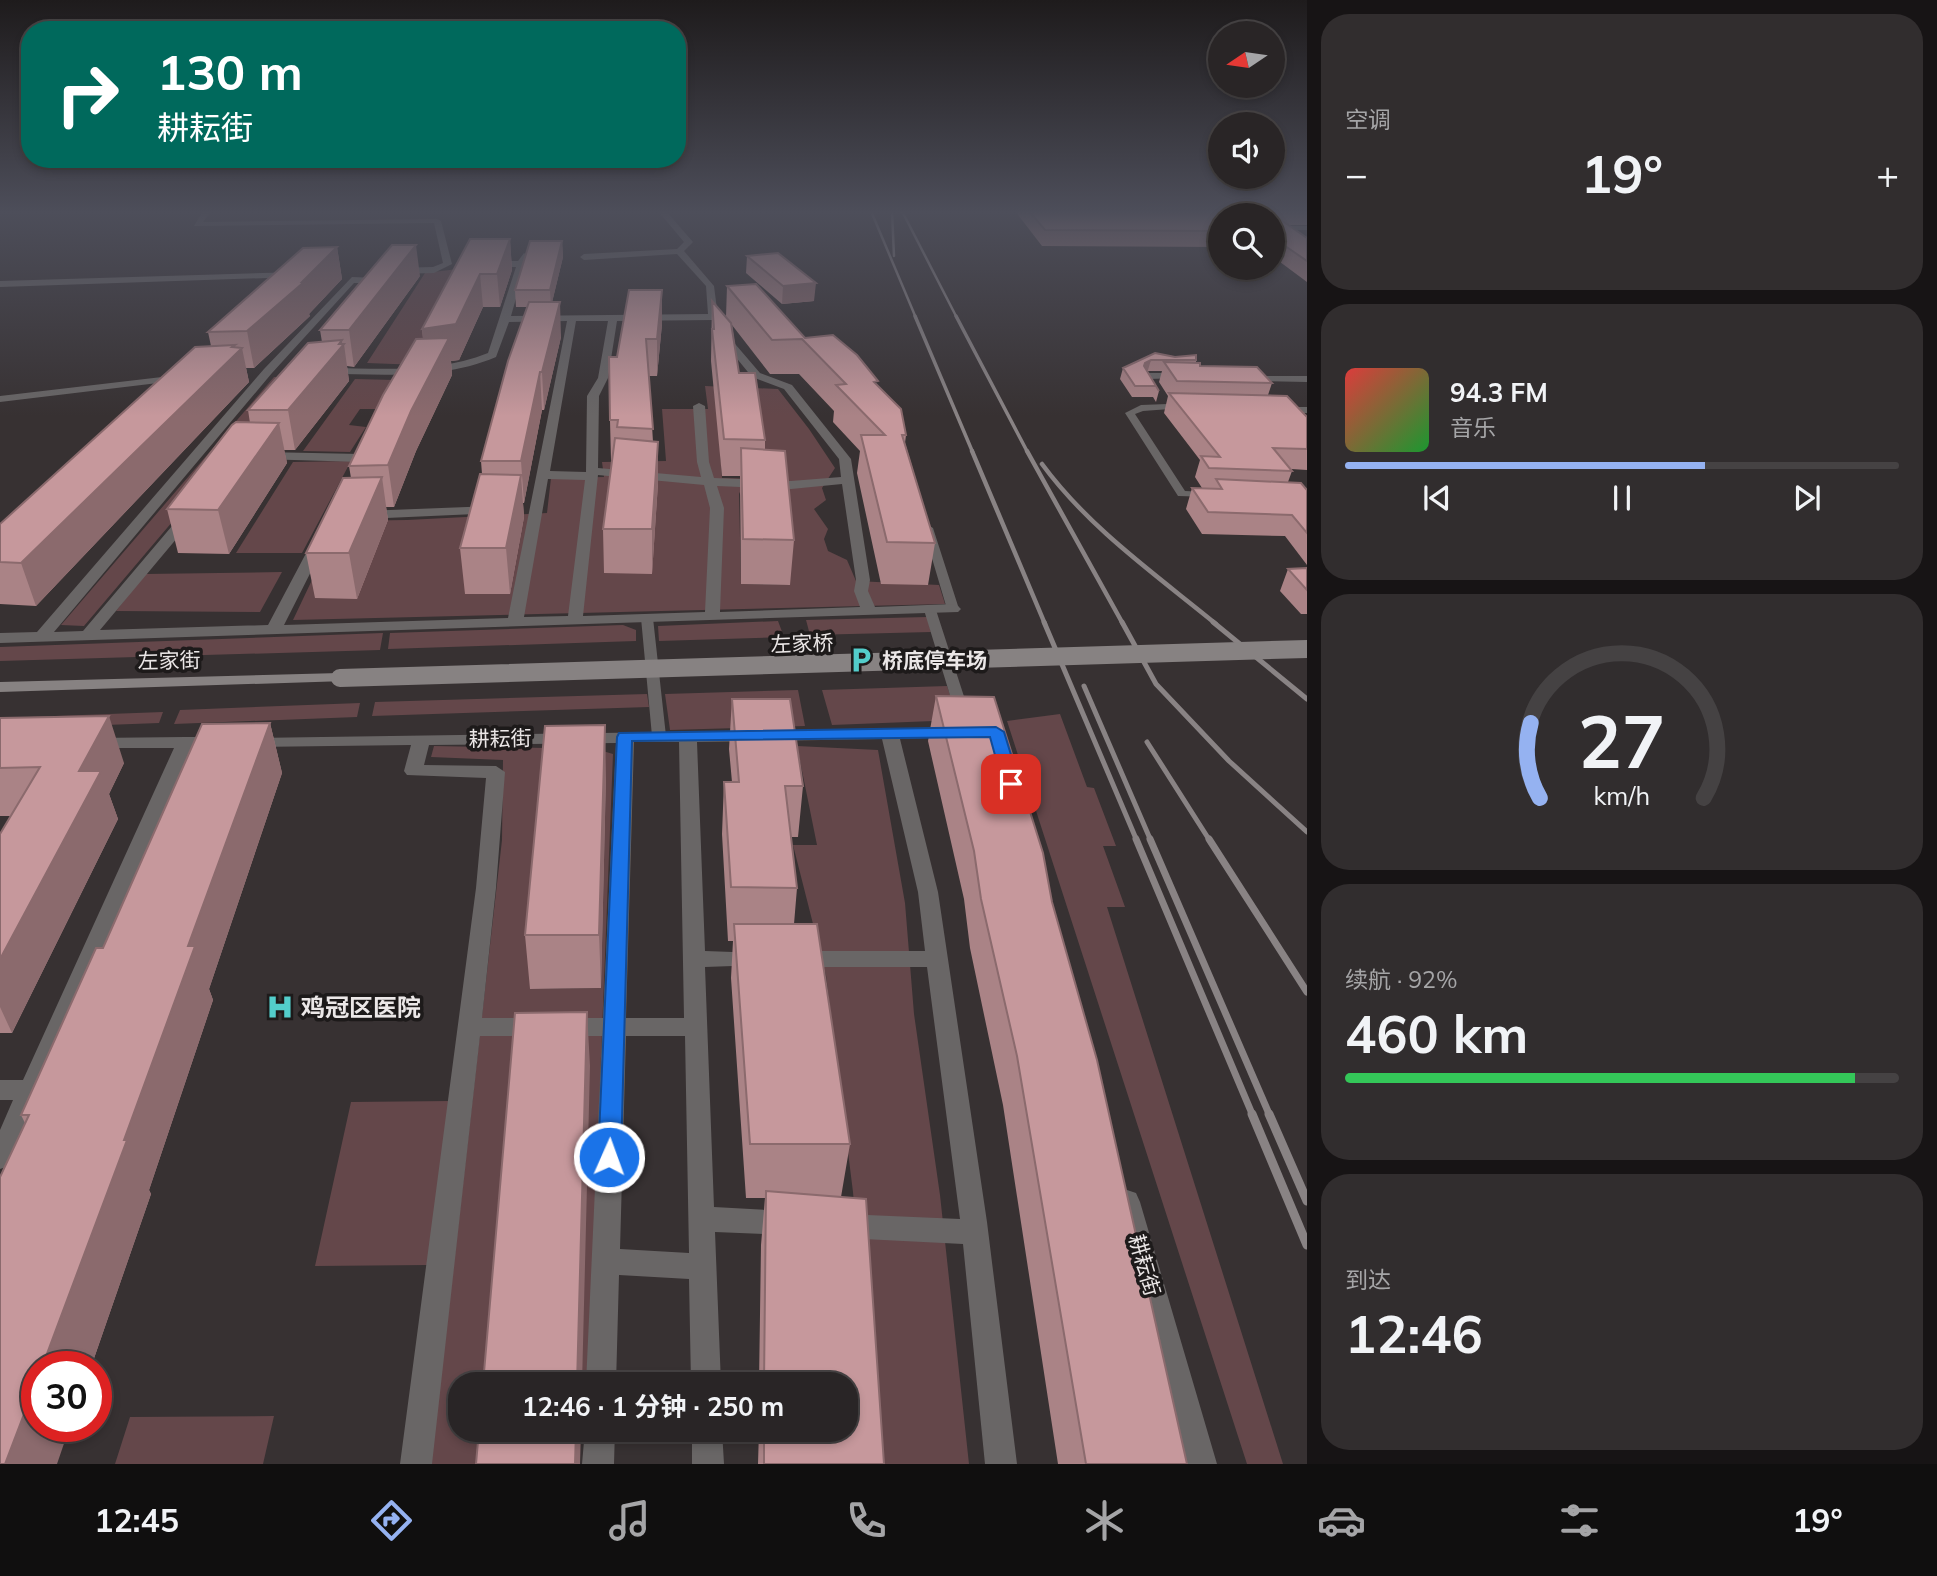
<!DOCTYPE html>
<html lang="zh">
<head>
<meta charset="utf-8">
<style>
  body { margin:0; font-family:Mulish,"Noto Sans SC",sans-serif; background:#312d2e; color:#f1f3f6; height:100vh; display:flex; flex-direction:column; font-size:26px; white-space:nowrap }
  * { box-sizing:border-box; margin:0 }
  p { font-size:23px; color:#a5a5a7 }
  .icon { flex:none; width:38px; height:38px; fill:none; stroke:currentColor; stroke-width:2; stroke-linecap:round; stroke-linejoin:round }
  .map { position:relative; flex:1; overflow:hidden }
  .details { display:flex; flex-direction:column; gap:14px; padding:14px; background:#171415; width:630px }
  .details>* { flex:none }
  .banner { position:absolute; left:21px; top:21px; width:665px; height:147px; border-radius:28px; box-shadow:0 4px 10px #0003,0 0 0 2px #454243; background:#00695c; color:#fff; overflow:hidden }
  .needle { width:46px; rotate:257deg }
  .controls { position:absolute; left:1208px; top:21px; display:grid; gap:14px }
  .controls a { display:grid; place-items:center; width:77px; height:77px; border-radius:50%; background:#292526; box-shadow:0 4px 10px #0003,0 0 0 2px #454243; font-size:35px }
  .speed { position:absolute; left:21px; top:1351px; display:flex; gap:14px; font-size:35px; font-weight:700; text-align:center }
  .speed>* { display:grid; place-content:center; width:91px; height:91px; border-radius:50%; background:#292526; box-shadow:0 4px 10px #0003,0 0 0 2px #454243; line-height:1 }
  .speed .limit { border:10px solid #d22; background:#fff; color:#111 }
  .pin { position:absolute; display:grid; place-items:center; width:60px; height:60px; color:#fff; margin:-30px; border-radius:14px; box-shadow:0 4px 10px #0006 }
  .me { position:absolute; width:77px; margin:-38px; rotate:2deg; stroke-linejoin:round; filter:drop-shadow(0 0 5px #0008) }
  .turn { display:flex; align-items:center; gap:24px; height:147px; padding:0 21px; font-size:32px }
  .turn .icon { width:91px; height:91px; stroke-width:2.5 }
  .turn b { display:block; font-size:49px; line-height:60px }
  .big { font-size:52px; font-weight:700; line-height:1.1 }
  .details .card { flex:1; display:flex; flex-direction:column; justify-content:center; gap:10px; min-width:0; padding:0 24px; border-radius:28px; background:#312d2e }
  .details .dial { align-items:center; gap:0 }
  .dial svg { height:182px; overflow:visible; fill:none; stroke:#454243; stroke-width:7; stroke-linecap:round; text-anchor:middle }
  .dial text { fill:#f1f3f6; stroke:none }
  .song { display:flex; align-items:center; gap:21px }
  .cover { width:84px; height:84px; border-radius:10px; background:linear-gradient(135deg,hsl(0 70% 55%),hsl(130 70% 35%)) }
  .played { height:7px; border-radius:4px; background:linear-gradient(90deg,#95b2f1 65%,#454243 65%) }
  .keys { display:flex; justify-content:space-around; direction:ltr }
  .heat { display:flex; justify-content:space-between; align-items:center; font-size:38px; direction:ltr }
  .charge { height:10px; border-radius:5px; background:linear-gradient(90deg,#34c759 92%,#454243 0) }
  .trip { position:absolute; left:448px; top:1372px; width:410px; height:70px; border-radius:28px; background:#292526; box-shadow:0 4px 10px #0003,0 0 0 2px #454243; font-weight:700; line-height:70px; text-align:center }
  .menu { display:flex; height:112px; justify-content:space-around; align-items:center; background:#100f0f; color:#a5a5a7 }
  .menu .icon { width:49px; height:49px }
  .menu .on { color:#95b2f1 }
  .menu b { font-size:32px; color:#f1f3f6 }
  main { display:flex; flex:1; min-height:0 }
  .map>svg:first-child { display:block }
  .green { fill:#64474a; fill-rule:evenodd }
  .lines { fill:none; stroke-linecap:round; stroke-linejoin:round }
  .service { fill:#696666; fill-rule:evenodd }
  .minor { fill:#696666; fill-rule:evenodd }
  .secondary { fill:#878282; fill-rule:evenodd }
  .rail-far5 { stroke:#898384; stroke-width:2.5 }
  .rail-far4 { stroke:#898384; stroke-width:3.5 }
  .rail-far3 { stroke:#898384; stroke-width:4.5 }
  .rail-far2 { stroke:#898384; stroke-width:5 }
  .rail-far1 { stroke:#898384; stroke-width:7 }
  .rail { stroke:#898384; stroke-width:9 }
  .secondary-bridge { stroke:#878282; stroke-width:18 }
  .wall { fill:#aa8386 }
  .shaded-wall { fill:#8b6a6d }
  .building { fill:#c6989c; stroke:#8b6a6d; stroke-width:2 }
  .route { fill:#1a73e8; stroke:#114b97; stroke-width:2 }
  .labels { text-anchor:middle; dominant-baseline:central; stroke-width:7; stroke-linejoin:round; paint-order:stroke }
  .street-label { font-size:21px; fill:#ebe7e7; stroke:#1d1a1a }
  .poi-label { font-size:21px; font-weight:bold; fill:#ebe7e7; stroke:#1d1a1a; text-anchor:start }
  .near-poi-label { font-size:24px; font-weight:bold; fill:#ebe7e7; stroke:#1d1a1a; text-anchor:start }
</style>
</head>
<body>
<main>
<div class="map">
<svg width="1307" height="1464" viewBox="0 0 1307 1464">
  <rect width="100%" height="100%" fill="#373132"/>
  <!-- green -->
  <path class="green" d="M466 268 420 365 367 363 425 273Z
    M274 377H295L84 626 61 625Z
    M355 379 395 380 376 409H360L349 425 366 427 350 452 303 451Z
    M705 386 778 389 809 429 835 468 822 488 826 500 814 509 828 529 824 539 828 551 847 560 856 581 939 585 945 604 293 620 340 521 407 520 547 513 551 478 604 477 602 462 666 461 662 409H708ZM717 407 763 479 722 478ZM739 492 790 585 741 584Z
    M351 461 302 553H236L293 462Z
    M282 572 260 612 116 611 145 574Z
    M927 617 931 632 810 635 806 620Z
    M778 621 784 637 659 641 658 626Z
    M623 625 636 630V641L388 649 390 633Z
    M383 633 380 650 0 661V647Z
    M947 686 959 720 832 725 822 690Z
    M798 690 805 726 670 730 665 694Z
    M647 694 649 707 372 716 375 702Z
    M360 703 357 717 174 724 180 710Z
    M163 712 159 723 0 729V718Z
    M1060 714 1087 787 1094 788 1116 846H1103L1125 907H1107L1283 1464H1247L1007 721Z
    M434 746 596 749 613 754 588 1384H460V1430H492L490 1464H431L502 840 503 760 431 757ZM606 776 601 988 531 989Z
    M797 746 878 750 905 903 914 1014 940 1195 969 1464H876L853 1192 826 975 793 845H817Z
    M450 1101 427 1265 315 1266 351 1102Z
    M274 1416 263 1464H115L130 1417Z"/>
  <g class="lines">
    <!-- service -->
    <path class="service" d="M1272 226H1307V230H1272Z
      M1180 373 1183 374V378L1148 379 1144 376 1148 373Z
      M1246 376H1307V382L1249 381 1245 378Z
      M1167 404 1170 405V409L1143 411 1135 414 1185 491 1208 492 1213 495 1212 497 1178 496 1125 413 1141 405Z
      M1307 407V413H1283L1278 410 1283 407Z
      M928 525 933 528 959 609 957 612H949L947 609 923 528Z
      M930 606 936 610 970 715 968 718H958L956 715 924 610Z
      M647 614 653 618 666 736 659 740 652 736 641 618Z"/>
    <!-- minor -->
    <path class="minor" d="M203 211H211L203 222 437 219 441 221 452 264 434 273 396 274 392 271 396 268 433 267 443 263 434 223 194 226Z
      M658 211H666L693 242 684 251 714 286 718 317 713 320 617 321 608 378 599 396 598 468 701 477 697 462 693 406 699 403 705 406 709 462 714 478 791 481 841 477 839 459 784 389 752 377 716 333 724 331 760 373 792 385 851 459 870 580 868 591 875 607 953 604 958 606 961 609 958 612 0 643V633L37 632 264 369 352 277 378 278 382 281 375 288 372 283H354L272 373 54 632 83 631 183 513 188 512 195 516 193 519 100 630 268 625 312 542 319 538 326 542 284 625 508 618 567 321 509 322 496 357C442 380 383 374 326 374L321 371 326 368C380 368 437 374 488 353L516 267H490L486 264 490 261H518L524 253 528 256 511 316 708 314 706 286 677 254 584 260 580 257 584 254 677 249 684 242ZM576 321H608L598 378 587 396 586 472 550 471ZM598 475 704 485 710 508 705 612 583 616ZM548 479 585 480 568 616 524 617ZM842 484 856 580 854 591 860 607 720 612 724 508 717 486 791 489Z
      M298 272 299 274 295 277 0 287V281Z
      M179 375 183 376V380L0 402V396Z
      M264 452 361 454 367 458 361 462 260 459 258 456Z
      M493 506 498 507V513L364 519 357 515 364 511Z
      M952 728 961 733 958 737 900 739 938 892 987 1222 1017 1464H985L963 1244 844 1238 834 1235 831 1226 834 1217 844 1214 960 1219 927 967H799L791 965 788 959 791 953 799 951H925L918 892 882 739 697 742 705 951 761 953 764 959 761 965 705 967 714 1207 785 1211 794 1214 798 1223 794 1232 785 1235 715 1232 721 1384H691L689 1279 619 1275 616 1384H586L602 1036H567L559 1034 555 1027 559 1020 567 1018H603L616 743 429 745 424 765 496 766 505 772 496 888 482 1018H536L544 1020 548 1027 544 1034 536 1036H480L432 1464H400L476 888 486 778 407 775 404 771 411 745 252 747 246 746 243 742 246 738ZM634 742H679L684 1018H626ZM626 1036H685L689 1253 620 1249Z
      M185 737H217L226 742 217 747 191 748 13 1158 9 1166 0 1169V1130L13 1100H0V1080H23L174 748H94L85 743 94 738Z
      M1127 1190 1136 1193 1140 1202 1217 1464H1185L1114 1202 1118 1193Z
      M585 1430H615L614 1464H582Z
      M692 1430H722L724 1464H692Z"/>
    <!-- secondary -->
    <path class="secondary" d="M340 673 346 675 348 678 346 681 0 692V682Z"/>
    <!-- rail-far5 -->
    <path class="rail-far5" d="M871 211 916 318
      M892 211 894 256
      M902 211 957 318"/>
    <!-- rail-far4 -->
    <path class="rail-far4" d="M915 316 973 453
      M956 316 1028 453"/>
    <!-- rail-far3 -->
    <path class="rail-far3" d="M972 451 1045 624
      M1027 451 1123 624
      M1042 464C1089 528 1155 574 1216 624"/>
    <!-- rail-far2 -->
    <path class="rail-far2" d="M1044 622 1137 841
      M1122 622 1156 684 1229 761 1307 832
      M1213 622 1307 699
      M1084 686 1151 841
      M1147 742 1210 841"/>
    <!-- rail-far1 -->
    <path class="rail-far1" d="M1136 839 1253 1116
      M1150 839 1270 1116
      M1209 839 1307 992"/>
    <!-- rail -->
    <path class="rail" d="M1252 1114 1307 1245
      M1269 1114 1307 1201"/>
    <!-- secondary-bridge -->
    <path class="secondary-bridge" d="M340 678 1307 649"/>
  </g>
  <!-- wall -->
  <path class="wall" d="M1015 211H1307V225H1288L1307 238V282L1272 256V215H1220V247L1042 246Z
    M510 239 512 270 500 307H483L459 360 451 361 452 375 416 451 394 507H386L388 520 357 599 315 598 306 553 351 478 349 466 423 339 422 329Z
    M562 241 563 257 552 302 561 337 544 410H542L524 503H523L524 517 510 594H465L460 548 482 474 481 461 527 307H516L515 290Z
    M337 247 342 279 309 314 310 316 254 368H246L249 382 36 606 0 604V524L211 346 208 332Z
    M747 256 814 301 782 304 746 273Z
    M420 276 354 367 347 366 349 381 295 450H284L287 463 229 554 178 553 167 509 250 423 248 410 322 342 320 330Z
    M727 286 878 386 906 435 905 443 935 543 928 585 881 584 857 473 860 451 833 422 834 411 799 374H770L732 325 739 373 765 440V450L794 540 790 585 741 584 740 476H722L711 361 712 301 726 317Z
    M662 290V324L657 376H649L653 442H658V483L652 574 604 573 603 529 612 460H611L610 420 617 357Z
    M1155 353 1196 360V363L1200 366 1272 383 1268 395 1307 417V470L1291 469 1292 471 1288 482 1307 490V565L1285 536 1202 534 1186 509 1192 488H1202L1195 477 1200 460 1164 413 1168 396 1159 382 1162 371H1147L1159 391 1156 402 1153 397H1132L1120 379 1123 368Z
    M1307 568V614H1301L1280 591 1288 569Z
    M936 696 1052 902 1187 1464H1058L1003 1105 970 948 964 899 928 741Z
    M732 699 803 786 798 837H791L797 888 794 924 850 1144 841 1197 884 1464H758L759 1430H845V1384H759L761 1245 765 1198H746L731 978 733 941H728L722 834 724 782H732L729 749Z
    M0 718 124 763 109 794 118 819 12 1033H0V834L11 816H0Z
    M270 723 282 773 209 989 213 1000 149 1190 151 1194 91 1367H37L25 1123 21 1115Z
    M606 776 601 988 530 989 525 935Z"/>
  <!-- shaded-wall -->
  <path class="shaded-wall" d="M510 239 512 270 500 307 497 274Z
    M562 241 563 257 551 307 550 290Z
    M416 245 420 276 354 367 349 330Z
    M337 247 342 279 309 314 310 316 254 368 247 331 302 282Z
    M480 274 483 307 459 360 451 361 452 375 416 451 394 507 388 465 426 365 422 329Z
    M816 283 814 301 782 304 783 286Z
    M662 290V324L657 376V339Z
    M560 302 561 337 544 410 542 372Z
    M342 340V346L344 344 349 381 295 450 288 410Z
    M235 345 237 352 242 348 249 382 36 606 21 563Z
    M1151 360 1148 370 1142 374 1145 363Z
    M540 372 542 410 524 503 521 461Z
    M279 423 287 463 229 554 218 510Z
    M658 442V483L652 574V529Z
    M521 475 524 517 510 594 506 548Z
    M382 477 388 520 357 599 349 553Z
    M109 716 124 763 109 794 118 819 12 1033 0 1007V959L79 771Z
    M270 723 282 773 209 989 213 1000 149 1190 151 1194 91 1367H42L124 1140 188 946Z
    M605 725 606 776 601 988 599 935Z
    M587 1012 590 1066 582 1384H577Z
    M37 1380V1426H70L57 1464H5Z
    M576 1430H581L580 1464H575Z"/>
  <!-- building -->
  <path class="building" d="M1029 211H1268L1307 238V261L1272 237V215H1220V231L1045 230Z
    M470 239H510L497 274H480L456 324 422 329Z
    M530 241H562L550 290H515Z
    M392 245H416L349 330H320Z
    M337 247 302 282H304L247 331 208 332 303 248Z
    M778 253 816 283 783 286 747 256Z
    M756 284 805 338 833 335 857 355 878 381 874 382 901 409 906 435H902L935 543 887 542 861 435H885L836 385 846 384 802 339 772 340 727 286Z
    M629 290H662L657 339H646L653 429 617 427 618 420H610L609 357H617Z
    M712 301 731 323 739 373H755L765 440 724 439 712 329H714Z
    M529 302H560L542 372H540L521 461H481L508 361Z
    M449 338 411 411 388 465 349 466 383 395 416 339Z
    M342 340 339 344H344L288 410H248L308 343Z
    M235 345 232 347 242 348 21 563 0 562V524L195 347Z
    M1155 353 1175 357 1196 355V360H1151L1145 363 1144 366 1159 391 1156 386H1135L1123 368Z
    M1164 362 1200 363V366L1257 367 1272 383 1177 381Z
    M1169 393 1287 396 1307 417V449L1273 448 1292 471 1209 468 1201 456 1220 457Z
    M236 422 279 423 218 510 167 509 232 425Z
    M615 438 658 442 652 529H603Z
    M741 448 785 451 794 540 743 539Z
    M480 474 521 475 506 548H460Z
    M382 477 349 553H306L343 478Z
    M1216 479 1301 483 1307 490V533L1292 515 1208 512 1192 488 1222 489Z
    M1307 568V590L1288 569Z
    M936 696 994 697 1043 853 1052 902 1097 1060 1187 1464H1086L1017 1056 981 899 974 851Z
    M732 699H790L803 786H785L797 888 731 887 724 782H739Z
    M109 716 79 771H101L0 959V834L40 767 0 768V718Z
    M270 723 188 946H195L124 1140H127L42 1367H37V1380L5 1464H0V1177L29 1115H21L96 948H103L202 724Z
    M605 725 599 935H525L545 726Z
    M734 924H817L850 1144H750Z
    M587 1012 577 1384H483L515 1013Z
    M766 1191 866 1199 884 1464H764V1430H845V1384H764Z
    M479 1430H576L575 1464H476Z"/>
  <!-- sky -->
  <linearGradient id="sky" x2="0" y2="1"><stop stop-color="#1e1b1c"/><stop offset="0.51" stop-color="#4d4e5a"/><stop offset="1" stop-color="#4d4e5a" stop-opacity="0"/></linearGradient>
  <rect width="1307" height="416" fill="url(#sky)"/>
  <!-- route -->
  <path class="route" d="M996 727 1004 732 1020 784 1017 788H1005L1003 784 990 737 632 741 621 1157 618 1165 609 1168 601 1165 598 1157 617 737 619 733Z"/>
  <!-- icons -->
  <defs>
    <symbol id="parking-bare" viewBox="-9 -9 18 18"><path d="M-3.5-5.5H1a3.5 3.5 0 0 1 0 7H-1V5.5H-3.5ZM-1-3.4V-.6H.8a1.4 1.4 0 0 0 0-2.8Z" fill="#53cdcb" stroke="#1d1a1a" stroke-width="2.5" paint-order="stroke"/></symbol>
    <symbol id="hospital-bare" viewBox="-9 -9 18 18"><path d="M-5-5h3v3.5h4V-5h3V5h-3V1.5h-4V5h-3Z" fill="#53cdcb" stroke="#1d1a1a" stroke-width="2.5" paint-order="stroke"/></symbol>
  </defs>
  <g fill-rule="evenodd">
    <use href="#parking-bare" x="842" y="641" width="38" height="38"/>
    <use href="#hospital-bare" x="261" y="988" width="38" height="38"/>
  </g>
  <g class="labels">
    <!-- street labels -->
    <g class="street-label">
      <text transform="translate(802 643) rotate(-2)">左家桥</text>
      <text transform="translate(169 660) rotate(-1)">左家街</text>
      <text transform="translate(500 738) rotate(-1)">耕耘街</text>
      <text transform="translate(1145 1265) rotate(74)">耕耘街</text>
    </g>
    <!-- poi labels -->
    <g class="poi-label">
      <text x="882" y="660">桥底停车场</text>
    </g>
    <!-- near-poi labels -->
    <g class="near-poi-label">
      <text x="301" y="1007">鸡冠区医院</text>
    </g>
  </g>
</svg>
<div class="controls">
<a><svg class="needle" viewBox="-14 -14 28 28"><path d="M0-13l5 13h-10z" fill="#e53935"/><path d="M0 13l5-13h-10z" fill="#a5a5a7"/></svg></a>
<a><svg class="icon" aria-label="sound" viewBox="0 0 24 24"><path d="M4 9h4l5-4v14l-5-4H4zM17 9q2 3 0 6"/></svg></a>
<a><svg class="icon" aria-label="search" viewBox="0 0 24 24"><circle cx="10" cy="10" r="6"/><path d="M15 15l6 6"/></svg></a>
</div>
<div class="speed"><div class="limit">30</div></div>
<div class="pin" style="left:1011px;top:784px;background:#d93025"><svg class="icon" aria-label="arrive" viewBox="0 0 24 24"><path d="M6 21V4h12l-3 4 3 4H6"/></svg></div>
<svg class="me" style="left:609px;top:1157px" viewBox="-20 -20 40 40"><circle r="17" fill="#1a73e8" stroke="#fff" stroke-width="3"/><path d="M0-11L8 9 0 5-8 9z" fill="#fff"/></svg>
<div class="trip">12:46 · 1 分钟 · 250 m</div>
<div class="banner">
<div class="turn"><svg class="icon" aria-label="right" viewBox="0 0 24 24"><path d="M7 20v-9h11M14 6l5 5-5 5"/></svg><div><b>130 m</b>耕耘街</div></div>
</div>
</div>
<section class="details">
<div class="card"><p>空调</p>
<div class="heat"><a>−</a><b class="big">19°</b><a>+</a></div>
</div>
<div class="card">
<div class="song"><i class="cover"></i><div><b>94.3 FM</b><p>音乐</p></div></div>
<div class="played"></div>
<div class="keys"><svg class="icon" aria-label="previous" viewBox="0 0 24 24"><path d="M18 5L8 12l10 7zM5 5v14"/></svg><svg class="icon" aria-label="pause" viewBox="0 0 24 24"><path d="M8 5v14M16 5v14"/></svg><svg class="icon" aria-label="next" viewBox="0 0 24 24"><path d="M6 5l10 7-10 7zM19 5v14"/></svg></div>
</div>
<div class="card dial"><svg viewBox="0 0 100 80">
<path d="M14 69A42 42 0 1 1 86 69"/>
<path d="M14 69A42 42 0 0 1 10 36" stroke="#95b2f1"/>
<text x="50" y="56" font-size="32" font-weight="700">27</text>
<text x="50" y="72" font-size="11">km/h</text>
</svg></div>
<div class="card"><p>续航 · 92%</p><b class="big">460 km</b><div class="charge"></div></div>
<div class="card"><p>到达</p><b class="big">12:46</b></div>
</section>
</main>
<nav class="menu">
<b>12:45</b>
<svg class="icon on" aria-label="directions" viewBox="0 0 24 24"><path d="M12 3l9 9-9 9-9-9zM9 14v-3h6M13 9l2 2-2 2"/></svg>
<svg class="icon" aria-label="music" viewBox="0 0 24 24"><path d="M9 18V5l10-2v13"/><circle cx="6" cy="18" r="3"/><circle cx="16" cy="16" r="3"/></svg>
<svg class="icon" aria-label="phone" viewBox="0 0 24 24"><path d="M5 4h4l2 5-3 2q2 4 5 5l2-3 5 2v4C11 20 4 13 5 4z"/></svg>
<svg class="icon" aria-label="climate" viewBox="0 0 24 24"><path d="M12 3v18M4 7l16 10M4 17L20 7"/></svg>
<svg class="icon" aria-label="car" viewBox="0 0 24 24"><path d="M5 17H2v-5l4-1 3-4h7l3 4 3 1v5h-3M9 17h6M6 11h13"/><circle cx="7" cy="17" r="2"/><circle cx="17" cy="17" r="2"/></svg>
<svg class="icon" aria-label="filters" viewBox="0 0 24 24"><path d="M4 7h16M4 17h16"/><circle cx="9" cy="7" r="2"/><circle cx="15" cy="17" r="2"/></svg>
<b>19°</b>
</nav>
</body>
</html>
